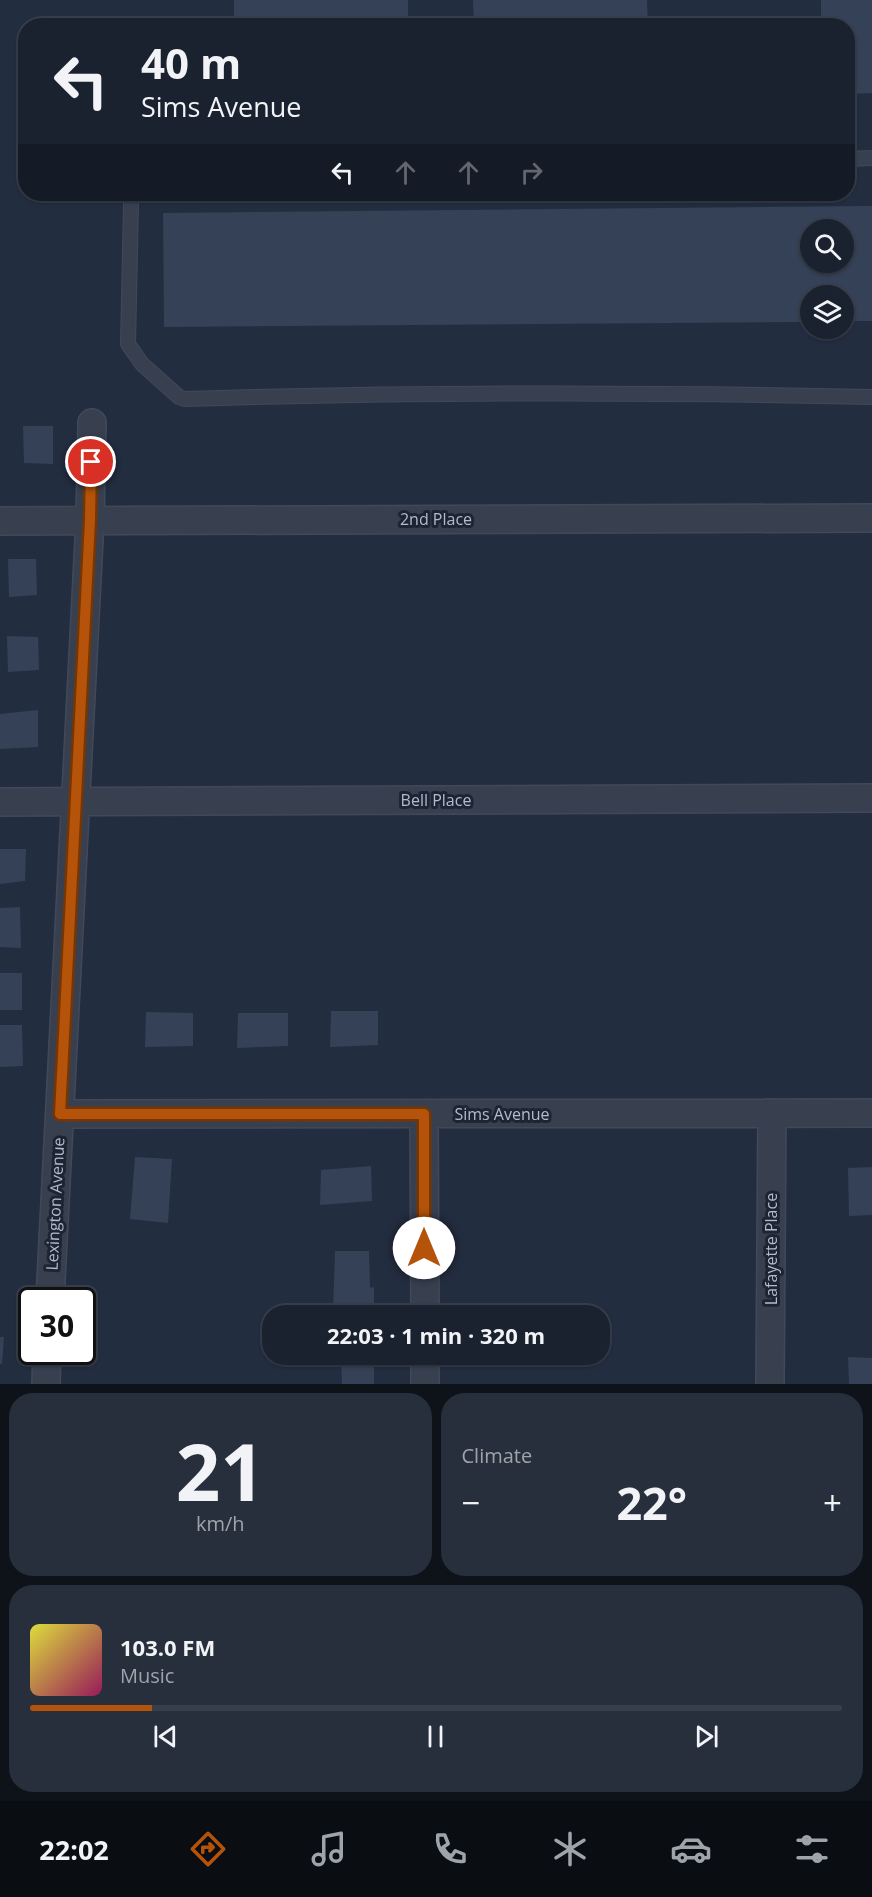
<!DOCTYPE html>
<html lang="en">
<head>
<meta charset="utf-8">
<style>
  body { margin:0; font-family:"Open Sans",sans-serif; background:#272f3c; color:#f1f3f6; height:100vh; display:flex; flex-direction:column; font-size:22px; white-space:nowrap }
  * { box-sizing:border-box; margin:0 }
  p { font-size:20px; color:#9fa4ab }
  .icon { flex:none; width:33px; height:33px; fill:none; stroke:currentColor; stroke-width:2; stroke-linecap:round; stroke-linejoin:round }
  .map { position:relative; height:1384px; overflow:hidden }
  .details { display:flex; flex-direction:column; gap:9px; padding:9px; background:#0e131a; flex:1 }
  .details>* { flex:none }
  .hud { position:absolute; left:18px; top:18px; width:837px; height:183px; border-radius:24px; box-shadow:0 2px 4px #0004,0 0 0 2px #383f4c; background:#1a2230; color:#f1f3f6; overflow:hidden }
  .tools { position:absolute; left:800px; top:219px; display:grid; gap:12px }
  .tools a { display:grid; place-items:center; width:54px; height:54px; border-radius:50%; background:#1a2230; box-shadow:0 2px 4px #0004,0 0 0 2px #383f4c; font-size:30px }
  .speed { position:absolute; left:18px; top:1287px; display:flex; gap:12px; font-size:30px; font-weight:700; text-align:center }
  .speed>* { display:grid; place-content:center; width:78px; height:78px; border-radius:50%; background:#1a2230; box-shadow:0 2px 4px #0004,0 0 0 2px #383f4c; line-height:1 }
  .speed .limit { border:3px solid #111; border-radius:9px; background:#fff; color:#111 }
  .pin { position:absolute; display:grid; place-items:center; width:51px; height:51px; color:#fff; margin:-26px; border:3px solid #fff; border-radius:50%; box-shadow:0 2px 6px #0007 }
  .me { position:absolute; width:66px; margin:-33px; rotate:0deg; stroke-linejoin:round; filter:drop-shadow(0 0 4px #0008) }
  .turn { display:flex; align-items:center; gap:21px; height:126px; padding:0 24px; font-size:27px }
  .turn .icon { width:78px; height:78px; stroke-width:2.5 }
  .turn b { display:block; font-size:42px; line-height:51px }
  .lanes { display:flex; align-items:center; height:57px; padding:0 24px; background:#0003; justify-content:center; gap:30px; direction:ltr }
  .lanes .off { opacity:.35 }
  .big { font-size:45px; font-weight:700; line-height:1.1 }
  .details .widget { flex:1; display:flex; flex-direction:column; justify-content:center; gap:9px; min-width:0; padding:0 21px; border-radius:24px; background:#272f3c }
  .details .dial { align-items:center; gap:0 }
  .dial b { font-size:78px; line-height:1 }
  .song { display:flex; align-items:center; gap:18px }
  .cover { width:72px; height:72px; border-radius:9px; background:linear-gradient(135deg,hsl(60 70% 55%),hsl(330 70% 35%)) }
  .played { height:6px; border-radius:3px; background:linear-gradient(90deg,#b45309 15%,#383f4c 15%) }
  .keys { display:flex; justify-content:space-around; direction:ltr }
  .heat { display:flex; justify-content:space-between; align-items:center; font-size:33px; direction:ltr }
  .details .tiles { flex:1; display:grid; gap:9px; grid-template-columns:1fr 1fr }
  .widget:last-child { grid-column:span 2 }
  .trip { position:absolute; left:262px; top:1305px; width:348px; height:60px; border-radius:24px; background:#1a2230; box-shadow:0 2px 4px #0004,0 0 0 2px #383f4c; font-weight:700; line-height:60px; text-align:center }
  .dock { display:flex; height:96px; justify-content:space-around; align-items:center; background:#0a0e13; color:#9fa4ab }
  .dock .icon { width:42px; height:42px }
  .dock .on { color:#b45309 }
  .dock b { font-size:27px; color:#f1f3f6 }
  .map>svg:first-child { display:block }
  .building { fill:#354157; fill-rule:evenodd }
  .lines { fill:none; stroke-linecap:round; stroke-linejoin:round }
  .service-casing { stroke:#414959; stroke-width:16 }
  .minor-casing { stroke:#414959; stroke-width:30 }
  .service { stroke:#384050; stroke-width:14 }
  .minor { stroke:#384050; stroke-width:27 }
  .route-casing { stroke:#753606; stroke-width:15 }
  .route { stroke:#b45309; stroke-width:10 }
  .labels { text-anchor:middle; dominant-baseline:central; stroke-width:6; stroke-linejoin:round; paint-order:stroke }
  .street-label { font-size:16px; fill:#b4bbcb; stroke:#1d2535 }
</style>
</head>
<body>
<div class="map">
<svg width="872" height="1384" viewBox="0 0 872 1384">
  <rect width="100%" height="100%" fill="#232d40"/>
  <!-- building -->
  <path class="building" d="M234 0H408V26H234Z
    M473 0H647L648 26H474Z
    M821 0H872V93L848 94V26H821Z
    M872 206V321H843V296H810V322L164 327 163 213ZM810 230H843V262H810Z
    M23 426H53V464L24 463Z
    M8 559H36L37 595 9 597Z
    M7 636 38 637 39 670 8 672Z
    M38 710V747L0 749V714Z
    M0 849H26L25 881 0 884Z
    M20 907 21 948 0 947V908Z
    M0 973H22V1010H0Z
    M331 1011H378V1045L330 1047Z
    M146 1012 193 1013V1046L145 1047Z
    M238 1013H288V1046L237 1048Z
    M0 1025H22L23 1066 0 1067Z
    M135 1157 172 1159 168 1223 130 1219Z
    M371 1166 372 1201 320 1205 321 1170Z
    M872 1167V1215L849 1216 848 1168Z
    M335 1251H369L370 1288 374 1287V1311L333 1313Z
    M0 1337H4L2 1364H0Z
    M341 1354H374V1384H342Z
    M848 1357 872 1358V1384H849Z"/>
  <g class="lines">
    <defs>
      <path id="service" d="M848 159 872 158
        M133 194 131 204 128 344 142 364 179 397 185 399C414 392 643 392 872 397"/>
      <path id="minor" d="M0 521 872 518
        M0 802 872 798
        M60 1114 872 1113
        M424 1114 425 1316
        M50 1300 90 520 92 423
        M425 1354V1384
        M46 1384 47 1352
        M770 1384 772 1113"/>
    </defs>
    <!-- service casing -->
    <use href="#service" class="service-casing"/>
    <!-- minor casing -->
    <use href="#minor" class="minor-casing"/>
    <!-- service -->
    <use href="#service" class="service"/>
    <!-- minor -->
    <use href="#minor" class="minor"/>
  </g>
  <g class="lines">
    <defs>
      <path id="route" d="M91 462 90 520 60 1114H424V1248"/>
    </defs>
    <!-- route casing -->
    <use href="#route" class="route-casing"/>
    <!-- route -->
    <use href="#route" class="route"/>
  </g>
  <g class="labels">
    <!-- street labels -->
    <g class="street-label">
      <text x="436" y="519">2nd Place</text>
      <text x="436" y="800">Bell Place</text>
      <text x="502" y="1114">Sims Avenue</text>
      <text transform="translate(55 1204) rotate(-87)">Lexington Avenue</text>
      <text transform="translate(771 1249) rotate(-90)">Lafayette Place</text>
    </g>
  </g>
</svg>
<div class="tools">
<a><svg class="icon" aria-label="search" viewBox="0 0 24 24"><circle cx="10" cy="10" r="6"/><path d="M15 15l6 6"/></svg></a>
<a><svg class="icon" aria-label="layers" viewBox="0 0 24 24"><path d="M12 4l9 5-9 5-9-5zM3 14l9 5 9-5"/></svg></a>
</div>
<div class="speed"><div class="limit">30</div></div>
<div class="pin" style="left:91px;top:462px;background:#d93025"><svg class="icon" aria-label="arrive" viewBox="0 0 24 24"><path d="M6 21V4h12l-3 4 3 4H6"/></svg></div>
<svg class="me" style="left:424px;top:1248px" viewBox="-20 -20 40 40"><circle r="19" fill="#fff"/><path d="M0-13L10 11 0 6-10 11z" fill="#b45309"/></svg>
<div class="trip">22:03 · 1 min · 320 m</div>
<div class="hud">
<div class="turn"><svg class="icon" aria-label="left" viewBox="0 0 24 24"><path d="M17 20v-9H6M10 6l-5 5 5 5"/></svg><div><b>40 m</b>Sims Avenue</div></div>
<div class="lanes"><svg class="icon" aria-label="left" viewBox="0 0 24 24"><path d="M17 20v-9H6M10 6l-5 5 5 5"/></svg><svg class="icon off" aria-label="ahead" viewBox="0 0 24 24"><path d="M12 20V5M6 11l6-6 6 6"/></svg><svg class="icon off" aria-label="ahead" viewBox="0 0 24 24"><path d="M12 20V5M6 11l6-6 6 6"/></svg><svg class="icon off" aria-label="right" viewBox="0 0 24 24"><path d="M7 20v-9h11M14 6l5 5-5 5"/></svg></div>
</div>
</div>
<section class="details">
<div class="tiles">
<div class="widget dial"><b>21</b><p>km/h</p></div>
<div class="widget"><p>Climate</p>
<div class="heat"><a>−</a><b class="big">22°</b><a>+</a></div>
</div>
<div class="widget">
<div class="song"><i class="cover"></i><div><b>103.0 FM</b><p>Music</p></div></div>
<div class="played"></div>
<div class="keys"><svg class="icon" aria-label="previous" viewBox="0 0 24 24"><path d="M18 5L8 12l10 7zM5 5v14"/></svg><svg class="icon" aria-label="pause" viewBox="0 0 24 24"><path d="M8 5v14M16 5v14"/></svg><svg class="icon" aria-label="next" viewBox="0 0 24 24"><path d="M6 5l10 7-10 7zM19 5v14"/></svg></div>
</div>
</div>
</section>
<nav class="dock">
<b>22:02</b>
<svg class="icon on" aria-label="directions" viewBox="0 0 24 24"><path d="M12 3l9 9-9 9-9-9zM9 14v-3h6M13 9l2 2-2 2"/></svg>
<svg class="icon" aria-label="music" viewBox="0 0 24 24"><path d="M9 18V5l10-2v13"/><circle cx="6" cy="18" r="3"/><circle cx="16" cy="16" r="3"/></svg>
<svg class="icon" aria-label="phone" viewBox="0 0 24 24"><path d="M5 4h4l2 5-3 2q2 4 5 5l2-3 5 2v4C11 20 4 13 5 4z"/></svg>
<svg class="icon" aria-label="climate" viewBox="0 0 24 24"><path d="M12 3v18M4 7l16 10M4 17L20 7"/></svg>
<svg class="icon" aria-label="car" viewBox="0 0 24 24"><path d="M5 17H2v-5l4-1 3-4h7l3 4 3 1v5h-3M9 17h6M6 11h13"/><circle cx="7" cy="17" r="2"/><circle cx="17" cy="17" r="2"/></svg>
<svg class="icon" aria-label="filters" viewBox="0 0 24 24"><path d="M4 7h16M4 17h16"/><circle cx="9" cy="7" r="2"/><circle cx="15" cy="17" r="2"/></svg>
</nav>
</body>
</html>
